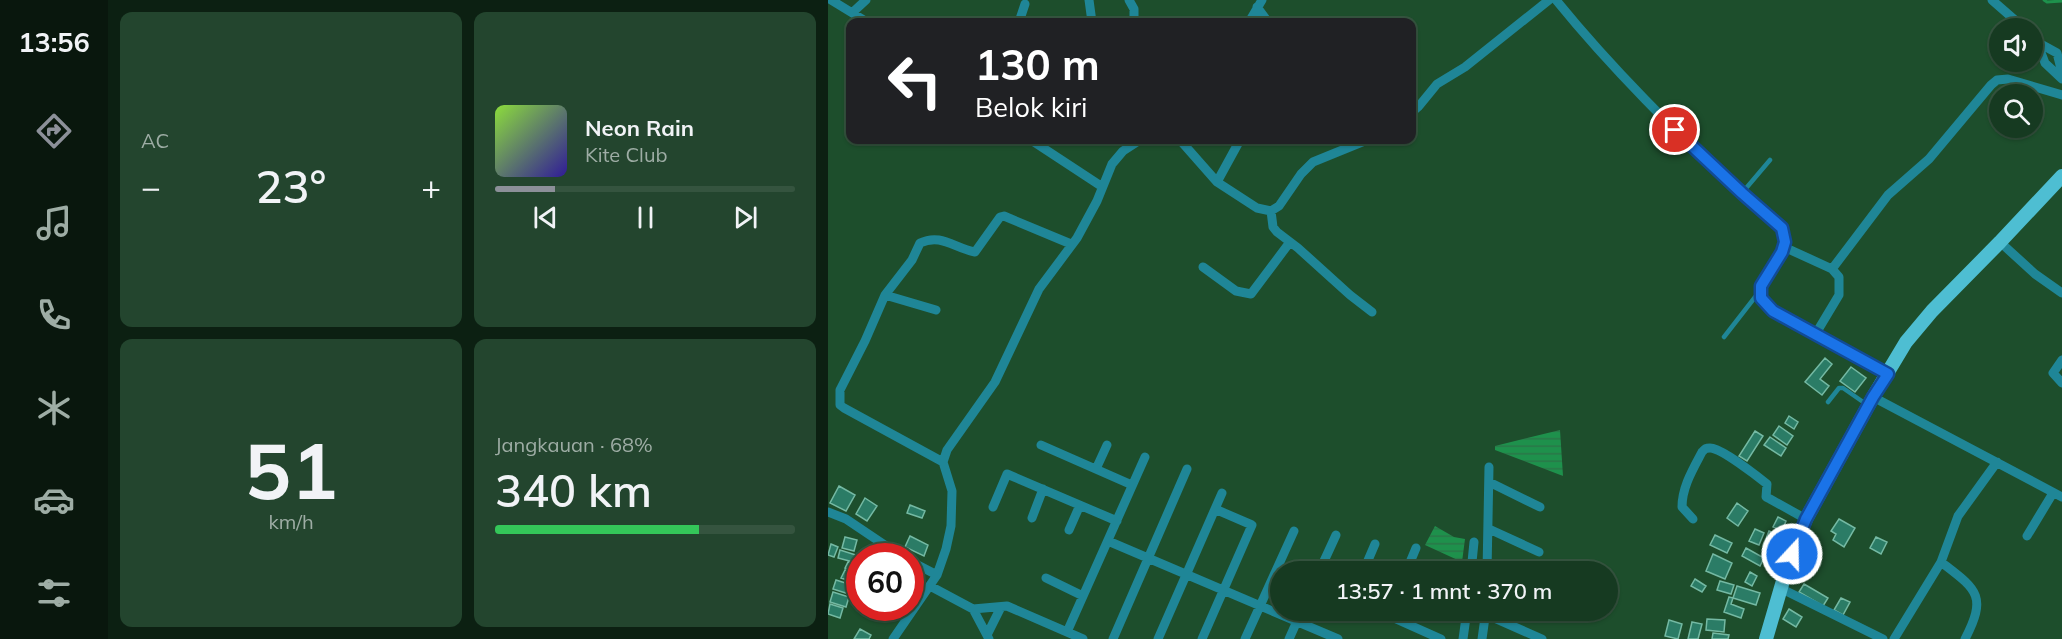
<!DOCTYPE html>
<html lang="id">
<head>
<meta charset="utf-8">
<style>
  body { margin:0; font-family:Mulish,sans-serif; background:#23452e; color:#f1f3f6; height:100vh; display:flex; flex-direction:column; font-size:22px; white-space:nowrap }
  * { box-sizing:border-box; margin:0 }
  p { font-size:20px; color:#9eada5 }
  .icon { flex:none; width:33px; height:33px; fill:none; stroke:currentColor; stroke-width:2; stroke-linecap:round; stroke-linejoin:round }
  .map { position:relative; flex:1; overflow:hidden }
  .sheet { display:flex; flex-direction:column; gap:12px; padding:12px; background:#0c2012; width:720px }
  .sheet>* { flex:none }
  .top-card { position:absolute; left:18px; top:18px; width:570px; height:126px; border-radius:12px; box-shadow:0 2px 4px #0004,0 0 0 2px #35543f; background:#202124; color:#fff; overflow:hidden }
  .buttons { position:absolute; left:1161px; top:18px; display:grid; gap:12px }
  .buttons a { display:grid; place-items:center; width:54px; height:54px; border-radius:50%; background:#163a21; box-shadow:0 2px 4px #0004,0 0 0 2px #35543f; font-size:30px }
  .speed { position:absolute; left:18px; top:543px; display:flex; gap:12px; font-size:30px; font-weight:700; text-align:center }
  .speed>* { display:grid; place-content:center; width:78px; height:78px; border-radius:50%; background:#163a21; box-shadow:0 2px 4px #0004,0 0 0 2px #35543f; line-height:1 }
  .speed .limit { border:9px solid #d22; background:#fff; color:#111 }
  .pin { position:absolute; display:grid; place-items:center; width:51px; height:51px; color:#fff; margin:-26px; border:3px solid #fff; border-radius:50%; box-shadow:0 2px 6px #0007 }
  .me { position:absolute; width:66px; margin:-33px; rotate:21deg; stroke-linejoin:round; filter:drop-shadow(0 0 4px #0008) }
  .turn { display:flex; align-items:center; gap:21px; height:126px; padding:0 30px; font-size:27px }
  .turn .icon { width:78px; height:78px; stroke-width:2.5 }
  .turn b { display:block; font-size:42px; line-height:51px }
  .big { font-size:45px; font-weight:600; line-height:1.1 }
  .sheet .tile { flex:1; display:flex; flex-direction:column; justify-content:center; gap:9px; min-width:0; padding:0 21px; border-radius:12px; background:#23452e }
  .sheet .dial { align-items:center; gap:0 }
  .dial b { font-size:78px; line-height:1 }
  .song { display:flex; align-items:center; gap:18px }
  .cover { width:72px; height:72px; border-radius:9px; background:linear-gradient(135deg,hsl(90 70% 55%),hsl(250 70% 35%)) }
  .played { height:6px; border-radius:3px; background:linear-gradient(90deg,#8c9099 20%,#35543f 20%) }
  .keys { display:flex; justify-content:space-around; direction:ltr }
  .heat { display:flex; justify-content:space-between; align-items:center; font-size:33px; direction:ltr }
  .charge { height:9px; border-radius:4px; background:linear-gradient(90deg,#34c759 68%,#35543f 0) }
  .sheet .tiles { flex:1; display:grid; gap:12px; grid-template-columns:repeat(2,1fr) }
  .trip { position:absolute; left:442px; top:561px; width:348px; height:60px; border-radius:30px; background:#163a21; box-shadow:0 2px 4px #0004,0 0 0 2px #35543f; font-weight:600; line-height:60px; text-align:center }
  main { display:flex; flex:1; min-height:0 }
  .dock { display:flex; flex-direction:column; width:108px; justify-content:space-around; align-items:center; background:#09170d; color:#9eada5 }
  .dock .icon { width:42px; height:42px }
  .dock .active { color:#8c9099 }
  .dock b { font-size:27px; color:#f1f3f6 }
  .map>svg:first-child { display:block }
  .water { fill:url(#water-rules) }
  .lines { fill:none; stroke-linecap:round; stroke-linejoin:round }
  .stream { stroke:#1e914c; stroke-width:3 }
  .building { fill:#2b7c66; stroke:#74b9a3; stroke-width:1.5 }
  .service { stroke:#1f8697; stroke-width:4.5 }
  .minor { stroke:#1f8697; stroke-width:9 }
  .primary { stroke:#4ebed2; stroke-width:14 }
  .route-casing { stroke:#114b97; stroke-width:15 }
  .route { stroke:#1a73e8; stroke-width:10 }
</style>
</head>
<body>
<main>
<nav class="dock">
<b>13:56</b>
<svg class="icon active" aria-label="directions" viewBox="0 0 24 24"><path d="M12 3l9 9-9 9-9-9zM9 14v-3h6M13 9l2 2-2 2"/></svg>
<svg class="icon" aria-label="music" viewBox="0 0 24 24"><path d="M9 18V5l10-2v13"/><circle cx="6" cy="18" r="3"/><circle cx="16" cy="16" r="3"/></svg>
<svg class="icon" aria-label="phone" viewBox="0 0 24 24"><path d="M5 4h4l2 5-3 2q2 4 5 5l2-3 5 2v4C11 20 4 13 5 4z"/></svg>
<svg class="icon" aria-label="climate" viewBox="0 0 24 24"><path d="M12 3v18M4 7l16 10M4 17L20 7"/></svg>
<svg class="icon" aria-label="car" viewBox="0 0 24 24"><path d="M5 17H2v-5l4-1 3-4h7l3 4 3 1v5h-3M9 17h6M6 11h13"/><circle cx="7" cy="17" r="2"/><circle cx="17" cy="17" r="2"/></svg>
<svg class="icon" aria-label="filters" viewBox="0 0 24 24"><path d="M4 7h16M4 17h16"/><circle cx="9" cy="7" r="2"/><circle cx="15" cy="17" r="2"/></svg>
</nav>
<section class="sheet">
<div class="tiles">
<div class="tile"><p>AC</p>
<div class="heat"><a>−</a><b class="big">23°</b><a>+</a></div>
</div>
<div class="tile">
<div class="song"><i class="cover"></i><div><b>Neon Rain</b><p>Kite Club</p></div></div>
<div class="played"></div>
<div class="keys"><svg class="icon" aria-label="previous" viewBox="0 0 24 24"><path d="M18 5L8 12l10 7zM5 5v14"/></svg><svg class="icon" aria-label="pause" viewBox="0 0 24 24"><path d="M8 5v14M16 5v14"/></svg><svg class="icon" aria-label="next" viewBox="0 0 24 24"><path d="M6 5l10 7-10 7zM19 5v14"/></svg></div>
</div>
<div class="tile dial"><b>51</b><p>km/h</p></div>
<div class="tile"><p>Jangkauan · 68%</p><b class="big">340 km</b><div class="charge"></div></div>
</div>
</section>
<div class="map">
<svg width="1234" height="639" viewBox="0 0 1234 639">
  <defs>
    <pattern id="water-rules" width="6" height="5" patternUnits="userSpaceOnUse" patternTransform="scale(1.5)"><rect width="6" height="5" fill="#1e914c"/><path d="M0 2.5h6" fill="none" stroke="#2a7748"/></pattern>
  </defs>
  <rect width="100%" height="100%" fill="#1d4e2c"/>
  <!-- water -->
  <path class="water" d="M732 430 735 476 667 450V446Z
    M607 526 626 537 637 539 634 562 597 545Z"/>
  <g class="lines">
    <!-- stream -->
    <path class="stream" d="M1216 0 1219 2 1234 1"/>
  </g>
  <!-- building -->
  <path class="building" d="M997 358 1004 364 992 379 1001 386 994 395 977 382Z
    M1023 367 1038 378 1027 392 1012 381Z
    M961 416 970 422 966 429 957 423Z
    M951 426 965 436 959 445 945 435Z
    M927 431 935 436 919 461 911 456Z
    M942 437 958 448 953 456 936 445Z
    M11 486 27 495 18 511 2 503Z
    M37 498 49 506 39 521 28 514Z
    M909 503 920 511 910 526 899 518Z
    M82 505 97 511 94 518 79 513Z
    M950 517 958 521 954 531 945 527Z
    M1011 519 1027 528 1016 547 1005 540 1008 534 1003 531Z
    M927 529 936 533 931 545 921 541Z
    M941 531 953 536 947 551 935 546Z
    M887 535 904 543 899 553 882 545Z
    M82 536 100 545 96 556 77 547Z
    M17 537 29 540 26 551 14 548Z
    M1048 537 1059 542 1053 554 1042 548Z
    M3 544 10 547 6 557 0 555Z
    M918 548 936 558 932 566 914 556Z
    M12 550 31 556 29 563 10 558Z
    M885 554 904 563 897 579 878 571Z
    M20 562 32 567V574L17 568Z
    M17 570 31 575 28 583 13 578Z
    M922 572 929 576 924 586 917 582Z
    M867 579 878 586 874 592 863 586Z
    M8 580 27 586 24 595 5 589Z
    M892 581 906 585 903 594 889 590Z
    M976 584 1000 598 995 606 971 592Z
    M909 586 932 593 928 605 905 598Z
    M5 592 21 597 18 607 2 602Z
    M901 597 905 598 903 604 916 609 913 618 896 612Z
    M1013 598 1022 602 1015 615 1006 610Z
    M2 604 15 608 12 618 0 614Z
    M59 608H71L66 617 57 612Z
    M961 609 974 617 968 627 955 619Z
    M879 619 897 620 896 632 878 630Z
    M841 620 854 624 850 639 837 636Z
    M864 622 874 624 870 639H860Z
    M32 629 43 635 41 639H26Z
    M885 633 901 635 900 639H884Z"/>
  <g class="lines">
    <!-- service -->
    <path class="service" d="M914 193 942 160
      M896 337 931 292
      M1000 402 1011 388H1015L1038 404"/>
    <!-- minor -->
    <path class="minor" d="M3 0 39 22
      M261 0 264 22
      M301 0 306 9V22
      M728 0C784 69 848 132 912 192 923 202 951 220 956 233 962 251 942 271 933 286V298L945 311 1060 374
      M1164 0 1196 28
      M429 7 440 22
      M25 12 38 0
      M191 22 197 4
      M421 22 434 0
      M1204 38 1209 42 1229 53 1234 73
      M1209 42 1217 63 1234 79
      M584 112 591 106 609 84 637 67 721 0
      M203 140 273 186
      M352 140 389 182 429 208 443 211 451 206 473 174 485 162 539 140
      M389 182 412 140
      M443 211 445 227 449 232 470 248 522 295 544 312
      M1172 242 1207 274 1234 293
      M956 247 1004 269 1011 277V295L987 335
      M375 267 408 291 423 294 462 242
      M1004 269 1060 195 1101 159 1163 85 1169 80 1180 79 1234 95
      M57 295 84 260 92 243C113 233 126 248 147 252L172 217 176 216 243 244
      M108 310 57 295 37 341 12 390V405L16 408 115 462
      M1234 360 1225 373 1234 383
      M1045 397 1234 497
      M213 445 304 485
      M268 469 279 445
      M661 482 712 507
      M165 507 179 474 289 521
      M0 512 18 519 73 556
      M204 518 215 489
      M865 519 854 507C854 487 865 469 874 452 877 449 877 448 882 448 893 448 929 476 939 484L938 497 942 499 978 519
      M661 529 711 552
      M241 530 252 505
      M1199 536 1225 493
      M280 541 510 639
      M82 561 109 575
      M1113 562C1148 589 1160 595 1137 639
      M491 572 508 535
      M535 572 547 544
      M578 572 588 548
      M643 572 646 542
      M659 572 661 467
      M218 578 255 596
      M102 586 145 609 179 606 255 639
      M952 588 1055 639
      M145 609 161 639
      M548 610 613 639
      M657 614 714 639
      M515 617 518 610
      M239 632 317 457
      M159 635 173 607
      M65 639 109 575 118 549 123 526 124 491 115 462 119 450 167 382 211 289 249 238 269 201 284 164 295 151 312 140
      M285 639 359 469
      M330 639 394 493
      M374 639 424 525 387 509
      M417 639 466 531
      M461 639 474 610
      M635 639 639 610
      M654 639 658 610
      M1066 639 1113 562 1130 516 1169 462"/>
    <!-- primary -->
    <path class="primary" d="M938 639 957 574 978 519 1045 397 1078 342 1104 311 1172 242 1234 176"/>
  </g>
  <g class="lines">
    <defs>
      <path id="route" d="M847 130 914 193 954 228 957 242 954 252 933 286V298L945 311 1060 374 1045 397 978 519 964 554"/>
    </defs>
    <!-- route casing -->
    <use href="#route" class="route-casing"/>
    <!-- route -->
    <use href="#route" class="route"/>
  </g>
</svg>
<div class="buttons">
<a><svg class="icon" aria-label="sound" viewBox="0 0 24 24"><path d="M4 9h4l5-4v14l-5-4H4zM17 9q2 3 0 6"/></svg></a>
<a><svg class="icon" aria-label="search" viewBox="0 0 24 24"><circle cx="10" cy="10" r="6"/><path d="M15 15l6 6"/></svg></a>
</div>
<div class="speed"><div class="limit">60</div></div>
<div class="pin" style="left:847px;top:130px;background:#d93025"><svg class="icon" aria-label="arrive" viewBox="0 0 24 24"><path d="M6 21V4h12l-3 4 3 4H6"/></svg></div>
<svg class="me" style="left:964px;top:554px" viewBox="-20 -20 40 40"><circle r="17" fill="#1a73e8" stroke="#fff" stroke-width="3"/><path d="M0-11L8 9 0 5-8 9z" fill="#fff"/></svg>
<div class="trip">13:57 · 1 mnt · 370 m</div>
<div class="top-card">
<div class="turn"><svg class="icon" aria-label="left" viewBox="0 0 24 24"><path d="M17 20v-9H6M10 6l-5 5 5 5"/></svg><div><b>130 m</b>Belok kiri</div></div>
</div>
</div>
</main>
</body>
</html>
